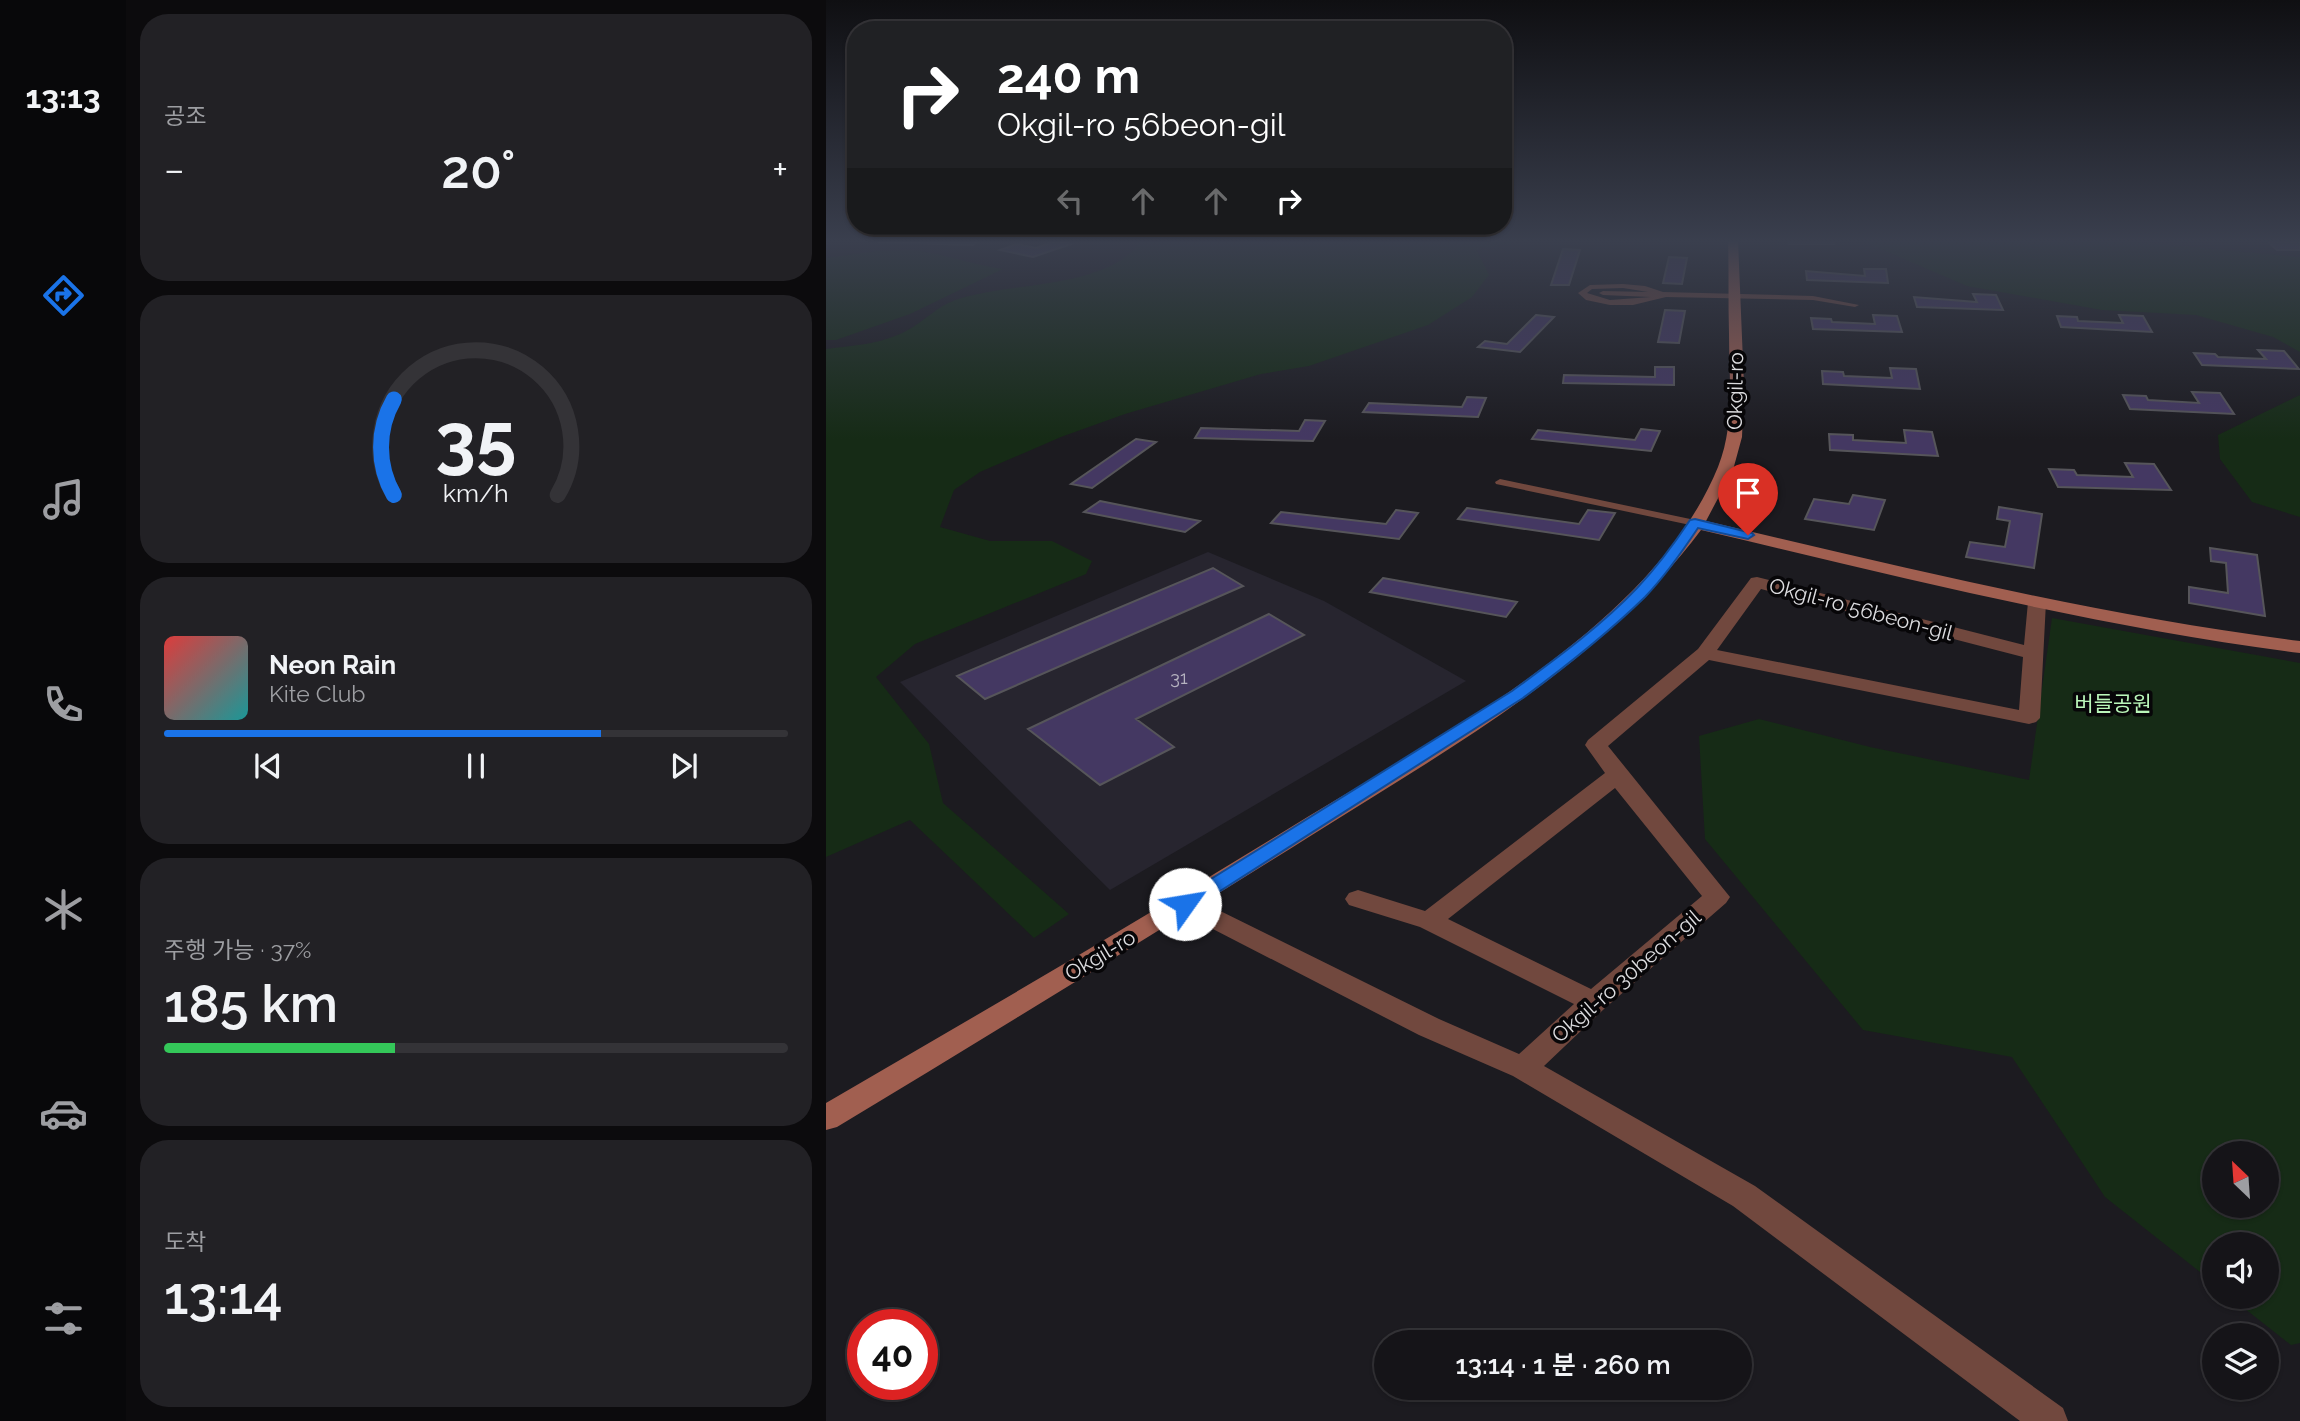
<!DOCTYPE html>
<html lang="ko">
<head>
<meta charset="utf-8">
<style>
  body { margin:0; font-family:Raleway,"Noto Sans KR",sans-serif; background:#222125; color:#f1f3f6; height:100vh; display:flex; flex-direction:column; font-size:26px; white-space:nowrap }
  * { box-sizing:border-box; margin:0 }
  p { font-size:23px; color:#9d9ea2 }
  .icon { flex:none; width:38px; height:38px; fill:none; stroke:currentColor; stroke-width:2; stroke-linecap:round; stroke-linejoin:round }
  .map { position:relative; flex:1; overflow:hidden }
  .panel { display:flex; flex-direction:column; gap:14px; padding:14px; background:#0c0b0d; width:700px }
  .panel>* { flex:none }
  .hud { position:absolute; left:21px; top:21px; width:665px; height:214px; border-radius:28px; box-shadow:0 2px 5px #0004,0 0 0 2px #343337; background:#202124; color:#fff; overflow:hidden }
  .needle { width:46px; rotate:335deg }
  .buttons { position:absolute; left:1376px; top:1141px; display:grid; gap:14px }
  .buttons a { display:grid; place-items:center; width:77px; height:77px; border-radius:50%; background:#151418; box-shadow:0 2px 5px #0004,0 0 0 2px #343337; font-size:35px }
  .speed { position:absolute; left:21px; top:1309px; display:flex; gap:14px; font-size:35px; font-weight:700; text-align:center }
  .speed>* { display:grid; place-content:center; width:91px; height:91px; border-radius:50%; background:#151418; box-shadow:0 2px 5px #0004,0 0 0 2px #343337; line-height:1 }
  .speed .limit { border:10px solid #d22; background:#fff; color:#111 }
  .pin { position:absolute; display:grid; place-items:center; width:60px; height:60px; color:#fff; margin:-72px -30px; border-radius:50% 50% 50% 0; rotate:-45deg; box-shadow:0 0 7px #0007 }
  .pin .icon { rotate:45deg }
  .me { position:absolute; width:77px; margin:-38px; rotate:58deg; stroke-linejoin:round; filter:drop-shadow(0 0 5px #0008) }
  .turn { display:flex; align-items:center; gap:24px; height:147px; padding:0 35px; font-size:32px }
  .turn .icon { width:91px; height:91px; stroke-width:2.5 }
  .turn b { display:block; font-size:49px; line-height:60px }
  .lanes { display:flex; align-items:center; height:66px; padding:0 35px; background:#0003; justify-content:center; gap:35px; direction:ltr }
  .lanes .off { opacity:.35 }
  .big { font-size:52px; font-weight:600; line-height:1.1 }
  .panel .card { flex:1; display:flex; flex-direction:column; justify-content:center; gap:10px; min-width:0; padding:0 24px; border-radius:28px; background:#222125 }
  .panel .dial { align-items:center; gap:0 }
  .dial svg { height:182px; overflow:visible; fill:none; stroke:#343337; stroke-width:7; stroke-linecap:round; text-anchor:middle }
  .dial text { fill:#f1f3f6; stroke:none }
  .song { display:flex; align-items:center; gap:21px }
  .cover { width:84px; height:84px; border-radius:10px; background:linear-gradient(135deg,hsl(0 70% 55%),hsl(180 70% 35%)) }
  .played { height:7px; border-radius:4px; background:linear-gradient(90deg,#1a73e8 70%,#343337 70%) }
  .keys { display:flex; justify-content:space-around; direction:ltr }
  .heat { display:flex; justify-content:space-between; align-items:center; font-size:38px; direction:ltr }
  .charge { height:10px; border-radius:5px; background:linear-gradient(90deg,#34c759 37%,#343337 0) }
  .trip { position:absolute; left:548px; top:1330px; width:378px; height:70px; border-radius:35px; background:#151418; box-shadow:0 2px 5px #0004,0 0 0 2px #343337; font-weight:600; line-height:70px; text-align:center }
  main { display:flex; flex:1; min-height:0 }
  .tab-bar { display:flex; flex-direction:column; width:126px; justify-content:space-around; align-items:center; background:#08080a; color:#9d9ea2 }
  .tab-bar .icon { width:49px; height:49px }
  .tab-bar .current { color:#1a73e8 }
  .tab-bar b { font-size:32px; color:#f1f3f6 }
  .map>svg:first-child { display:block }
  .built { fill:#27252f }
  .green { fill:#162b16; fill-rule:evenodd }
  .building { fill:#443862; stroke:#56555a; stroke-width:2 }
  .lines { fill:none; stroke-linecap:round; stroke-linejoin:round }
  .lane { fill:#71483e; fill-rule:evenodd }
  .street { fill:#71483e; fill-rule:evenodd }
  .secondary { fill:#a15f50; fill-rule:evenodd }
  .route { fill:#1a73e8; stroke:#114b97; stroke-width:2 }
  .labels { text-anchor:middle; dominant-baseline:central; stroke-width:7; stroke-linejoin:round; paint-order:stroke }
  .number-label { font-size:18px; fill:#b6b3c0 }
  .street-label { font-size:21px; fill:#dcdcdf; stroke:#070608 }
  .park-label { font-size:21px; fill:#baf6b9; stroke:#070608 }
</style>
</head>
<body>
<main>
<nav class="tab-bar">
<b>13:13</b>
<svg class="icon current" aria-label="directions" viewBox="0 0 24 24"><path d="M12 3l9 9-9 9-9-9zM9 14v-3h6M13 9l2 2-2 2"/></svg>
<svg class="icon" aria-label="music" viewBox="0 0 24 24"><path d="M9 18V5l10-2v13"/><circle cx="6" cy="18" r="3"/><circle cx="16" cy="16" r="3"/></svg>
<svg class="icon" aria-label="phone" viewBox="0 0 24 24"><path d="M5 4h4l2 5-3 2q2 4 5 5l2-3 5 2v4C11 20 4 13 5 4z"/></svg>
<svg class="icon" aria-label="climate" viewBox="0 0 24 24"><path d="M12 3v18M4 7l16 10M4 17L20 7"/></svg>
<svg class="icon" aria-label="car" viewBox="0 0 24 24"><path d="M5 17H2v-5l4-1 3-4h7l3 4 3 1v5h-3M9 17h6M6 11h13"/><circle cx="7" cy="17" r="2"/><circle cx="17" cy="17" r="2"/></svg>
<svg class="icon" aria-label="filters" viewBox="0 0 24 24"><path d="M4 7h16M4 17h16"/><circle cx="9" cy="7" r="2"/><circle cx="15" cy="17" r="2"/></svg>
</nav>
<section class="panel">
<div class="card"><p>공조</p>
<div class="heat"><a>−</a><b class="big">20°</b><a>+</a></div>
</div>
<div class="card dial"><svg viewBox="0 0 100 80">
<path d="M14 69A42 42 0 1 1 86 69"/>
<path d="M14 69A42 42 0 0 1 14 27" stroke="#1a73e8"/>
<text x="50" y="56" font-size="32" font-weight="700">35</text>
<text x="50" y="72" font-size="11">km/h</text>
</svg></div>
<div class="card">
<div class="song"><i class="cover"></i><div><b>Neon Rain</b><p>Kite Club</p></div></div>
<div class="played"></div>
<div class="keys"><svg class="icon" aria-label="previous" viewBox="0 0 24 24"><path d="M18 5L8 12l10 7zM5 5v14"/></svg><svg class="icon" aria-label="pause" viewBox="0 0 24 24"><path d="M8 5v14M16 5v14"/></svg><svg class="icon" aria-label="next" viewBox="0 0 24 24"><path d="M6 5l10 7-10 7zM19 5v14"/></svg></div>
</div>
<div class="card"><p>주행 가능 · 37%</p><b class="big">185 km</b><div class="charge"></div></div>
<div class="card"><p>도착</p><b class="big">13:14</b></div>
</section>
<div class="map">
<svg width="1474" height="1421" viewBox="0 0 1474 1421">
  <rect width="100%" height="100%" fill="#1c1b20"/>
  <!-- built -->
  <path class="built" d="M382 552 498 601 640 681 284 890 74 682Z"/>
  <!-- green -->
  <path class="green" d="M316 240H703L650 249 663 275 646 297 602 325 483 366 435 374 299 414 235 437 154 472 128 490 114 527 164 541H226L266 561 260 574 89 644 50 677 103 744 117 803 243 914 208 938 84 820 0 857V349C31 345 60 344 87 327 100 319 113 306 127 301 179 281 282 291 316 240Z
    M1034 240H1288L1474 257V352L1447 337 1370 315 1276 310 1141 286Z
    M86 250C117 253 146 265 177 269L84 314 10 340H0V258L52 251Z
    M1474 395V517L1426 502 1394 459 1392 435Z
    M1226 618 1474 663V1343L1465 1345 1404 1297H1440V1244H1388V1283L1279 1197 1186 1057 1037 1030 879 839 873 736 933 719 1044 747 1203 780ZM1388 1153H1440V1206H1388Z"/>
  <!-- building -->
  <path class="building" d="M58 240H154L147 245 55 242Z
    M962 240H1006L1008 244H963Z
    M230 241 245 244 207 257 174 250 191 244 210 248Z
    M1443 243H1474V250H1451Z
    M737 249 754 250 743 285H725Z
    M843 257 861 258 856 284 837 283Z
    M1038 269H1060L1062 283 981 280 980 271 1039 276Z
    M1147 294 1170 295 1177 310 1091 307 1088 297 1151 302Z
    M839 310 859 311 853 343 832 342Z
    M710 315 728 317 694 352 652 347 659 341 681 344Z
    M1047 315 1071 316 1076 332 987 329 985 318 1005 319 1006 322 1049 324Z
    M1293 315 1317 316 1326 332 1235 327 1231 316 1251 317 1252 321 1297 323Z
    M1432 350 1458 351 1473 369 1376 365 1368 353 1389 354 1392 357 1440 359Z
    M829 367H848V385L737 383 738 375 829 377Z
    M1064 368 1090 369 1094 389 997 384 996 371 1017 372 1018 376 1066 378Z
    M1366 392 1394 393 1408 414 1304 409 1297 395 1320 396 1322 400 1373 403Z
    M641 397 660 398 652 417 537 412 543 403 636 407Z
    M479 420 499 421 487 441 369 438 375 428 473 431Z
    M815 429 834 431 825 451 706 439 712 430 809 440Z
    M1078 430 1106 432 1112 456 1004 450 1003 434 1027 435V440L1080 443Z
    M310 439 330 442 266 488 245 484Z
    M1299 463 1328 464 1345 490 1232 487 1223 469 1248 470 1251 475 1307 477Z
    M1027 495 1059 500 1048 530 979 519 988 499 1023 504Z
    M274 501 374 521 359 532 258 512Z
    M1173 507 1216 514 1208 568 1140 557 1144 542 1179 547 1184 521 1171 519Z
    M641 508 753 524 762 510 789 513 773 540 632 519Z
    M570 510 592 513 573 539 445 523 455 512 560 524Z
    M1384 548 1431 555 1439 616 1363 603V587L1402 593 1400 563 1385 561Z
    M387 568 417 586 159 699 131 676Z
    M557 578 691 602 680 617 544 592Z
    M443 614 478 635 310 719 348 747 274 785 202 729Z"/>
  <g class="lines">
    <!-- lane -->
    <path class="lane" d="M797 284 819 286 837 292 987 296 1033 305 1029 307 987 300 840 297 807 305H784L760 300 752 293 764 285ZM797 288 822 292 777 291 773 293 777 295 825 297 784 300 761 293 766 289Z
      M674 479 869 520 875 523 869 526 670 484 669 482Z"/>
    <!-- street -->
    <path class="street" d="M931 577 1198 645 1202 602 1204 598H1218L1220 602 1214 718 1210 722 1203 724 883 660 782 746 904 897 900 903 778 1009 718 1066 929 1186 1237 1408 1242 1421H1194L907 1206 687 1076 593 1035 350 910 346 904 350 898 359 895 368 898 613 1019 693 1054 748 1004 594 927 523 905 519 899 523 893 532 890 599 911 779 773 759 745 762 740 872 649 925 578ZM935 589 1197 657 1193 710 891 650ZM789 788 876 896 765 989 622 919Z"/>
    <!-- secondary -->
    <path class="secondary" d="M902 240H912L918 386 916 437 907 470 880 521C1077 567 1273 616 1474 641V653C1271 627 1074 577 875 530 773 666 627 746 486 835 328 934 170 1031 11 1127L0 1130V1103C153 1014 306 925 457 832 602 742 825 631 892 467 909 425 903 378 903 334 902 303 903 272 902 240Z"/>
  </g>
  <!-- sky -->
  <linearGradient id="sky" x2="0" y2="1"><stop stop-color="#0f0f12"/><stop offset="0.55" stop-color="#3a3f4e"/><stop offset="1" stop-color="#3a3f4e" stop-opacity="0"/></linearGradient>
  <rect width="1474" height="439" fill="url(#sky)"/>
  <!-- route -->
  <path class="route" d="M869 519 926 533 928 535 922 539 872 528C856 552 839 576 819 597 781 634 739 667 697 698L366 909H353L350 904 353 899 686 691C728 660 774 627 811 588 831 567 848 544 864 520Z"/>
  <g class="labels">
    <!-- number labels -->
    <g class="number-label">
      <text x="353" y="677">31</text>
    </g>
    <!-- street labels -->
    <g class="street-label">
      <text transform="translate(909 391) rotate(-89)">Okgil-ro</text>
      <text transform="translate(1035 609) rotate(15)">Okgil-ro 56beon-gil</text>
      <text transform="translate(274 955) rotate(-31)">Okgil-ro</text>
      <text transform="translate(800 976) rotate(-41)">Okgil-ro 30beon-gil</text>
    </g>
    <!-- park labels -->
    <g class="park-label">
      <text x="1287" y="703">버들공원</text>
    </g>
  </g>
</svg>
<div class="buttons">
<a><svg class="needle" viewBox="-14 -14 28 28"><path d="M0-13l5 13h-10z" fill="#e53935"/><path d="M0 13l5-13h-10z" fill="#9d9ea2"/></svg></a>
<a><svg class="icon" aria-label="sound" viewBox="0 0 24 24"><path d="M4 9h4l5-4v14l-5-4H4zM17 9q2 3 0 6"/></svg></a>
<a><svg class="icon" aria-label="layers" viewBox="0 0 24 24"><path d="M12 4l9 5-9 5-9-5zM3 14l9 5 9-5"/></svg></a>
</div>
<div class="speed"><div class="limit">40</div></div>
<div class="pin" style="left:922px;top:535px;background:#d93025"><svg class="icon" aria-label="arrive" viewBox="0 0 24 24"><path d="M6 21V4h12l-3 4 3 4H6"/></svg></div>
<svg class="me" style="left:359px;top:904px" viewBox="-20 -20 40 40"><circle r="19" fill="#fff"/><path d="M0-13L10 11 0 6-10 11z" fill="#1a73e8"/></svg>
<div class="trip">13:14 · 1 분 · 260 m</div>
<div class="hud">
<div class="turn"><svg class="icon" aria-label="right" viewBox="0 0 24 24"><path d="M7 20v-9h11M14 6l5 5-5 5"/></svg><div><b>240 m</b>Okgil-ro 56beon-gil</div></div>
<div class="lanes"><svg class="icon off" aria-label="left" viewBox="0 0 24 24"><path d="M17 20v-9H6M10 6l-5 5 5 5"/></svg><svg class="icon off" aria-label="ahead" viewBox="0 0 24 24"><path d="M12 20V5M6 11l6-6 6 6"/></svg><svg class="icon off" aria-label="ahead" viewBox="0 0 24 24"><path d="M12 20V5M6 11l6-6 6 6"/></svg><svg class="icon" aria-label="right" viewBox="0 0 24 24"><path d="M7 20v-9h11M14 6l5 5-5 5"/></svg></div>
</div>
</div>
</main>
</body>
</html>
